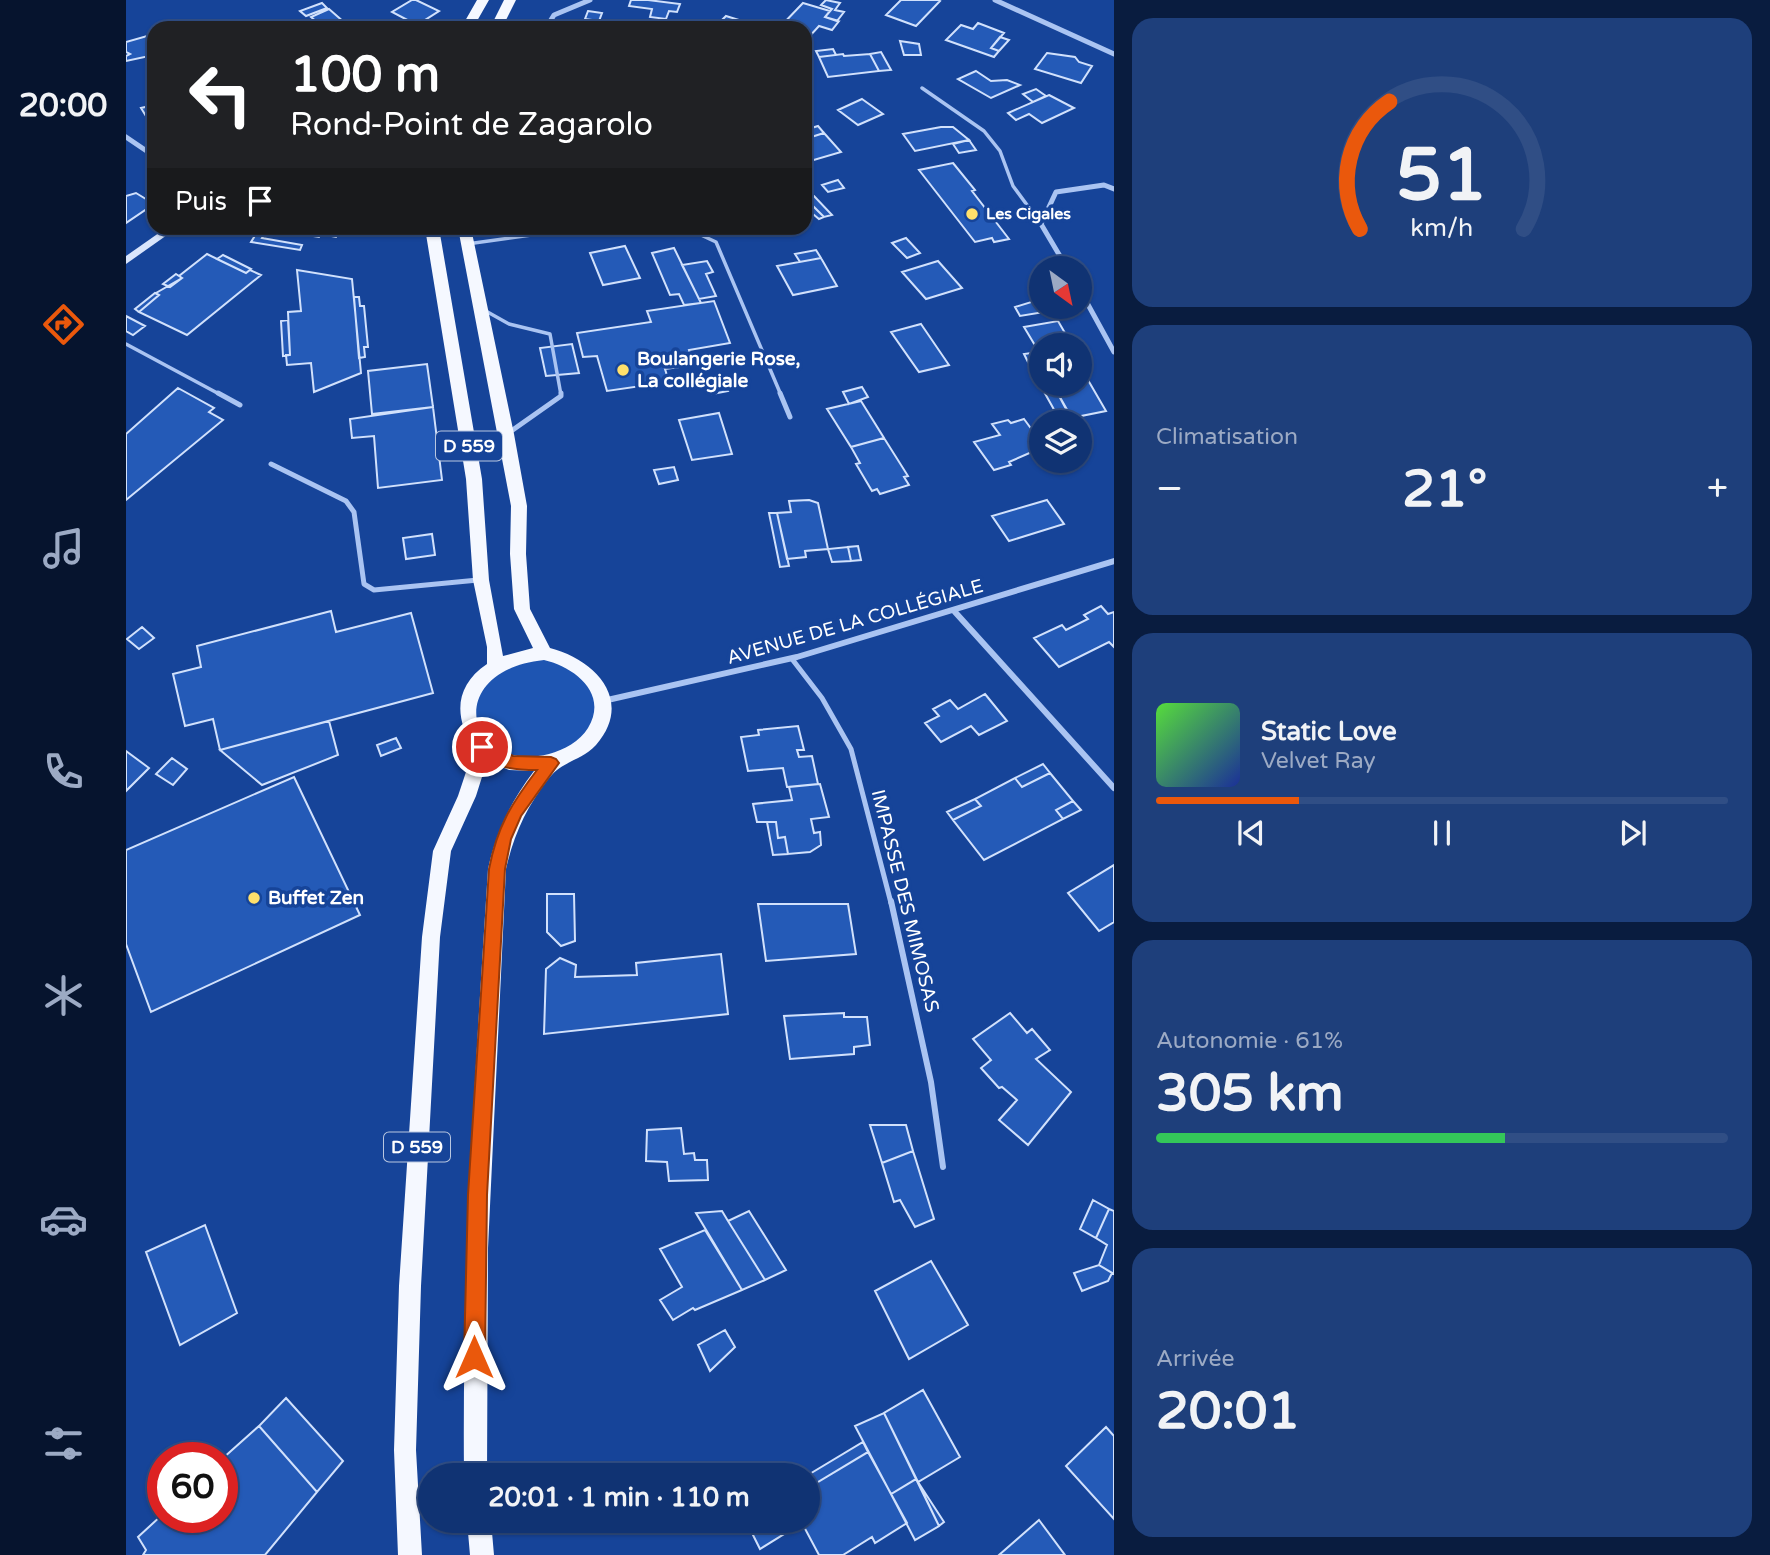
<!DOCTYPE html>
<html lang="fr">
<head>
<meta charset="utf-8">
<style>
  body { margin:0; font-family:"Varela Round",sans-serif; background:#1e3f7b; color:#f1f3f6; height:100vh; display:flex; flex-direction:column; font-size:26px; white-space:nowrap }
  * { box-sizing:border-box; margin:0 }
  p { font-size:23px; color:#9caac4 }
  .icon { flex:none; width:38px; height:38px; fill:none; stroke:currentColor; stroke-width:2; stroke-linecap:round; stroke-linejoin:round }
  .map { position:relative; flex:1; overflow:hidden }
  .details { display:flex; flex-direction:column; gap:18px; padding:18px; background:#091c3f; width:656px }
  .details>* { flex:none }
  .top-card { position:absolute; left:21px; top:21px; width:665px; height:214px; border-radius:21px; box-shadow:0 2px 5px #0004,0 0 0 2px #304e85; background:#202124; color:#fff; overflow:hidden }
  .needle { width:46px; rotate:147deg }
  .controls { position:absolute; left:903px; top:256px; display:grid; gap:14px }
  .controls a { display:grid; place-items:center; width:63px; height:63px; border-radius:50%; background:#103373; box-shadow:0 2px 5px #0004,0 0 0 2px #304e85; font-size:35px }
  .speed { position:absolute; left:21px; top:1442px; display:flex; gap:14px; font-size:35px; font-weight:700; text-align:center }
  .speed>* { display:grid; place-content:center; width:91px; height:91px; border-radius:50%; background:#103373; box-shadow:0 2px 5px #0004,0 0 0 2px #304e85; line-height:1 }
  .speed .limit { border:10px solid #d22; background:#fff; color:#111 }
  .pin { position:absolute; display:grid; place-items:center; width:60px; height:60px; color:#fff; margin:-30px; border:4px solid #fff; border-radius:50%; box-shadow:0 2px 7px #0007 }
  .me { position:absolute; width:77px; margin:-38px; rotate:0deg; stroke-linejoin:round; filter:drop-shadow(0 0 5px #0008) }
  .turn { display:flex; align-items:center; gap:24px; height:147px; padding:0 28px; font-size:32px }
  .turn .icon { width:91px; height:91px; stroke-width:2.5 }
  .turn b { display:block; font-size:49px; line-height:60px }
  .then { display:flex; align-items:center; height:66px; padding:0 28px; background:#0003; gap:14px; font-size:26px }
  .big { font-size:52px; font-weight:700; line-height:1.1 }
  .details .card { flex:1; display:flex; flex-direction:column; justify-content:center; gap:10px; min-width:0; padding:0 24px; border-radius:21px; background:#1e3f7b }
  .details .dial { align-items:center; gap:0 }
  .dial svg { height:182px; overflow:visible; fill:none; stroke:#304e85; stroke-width:7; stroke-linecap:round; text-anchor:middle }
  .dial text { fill:#f1f3f6; stroke:none }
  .song { display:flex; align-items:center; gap:21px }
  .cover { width:84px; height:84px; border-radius:10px; background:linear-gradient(135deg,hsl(110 70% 55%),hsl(230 70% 35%)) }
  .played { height:7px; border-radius:4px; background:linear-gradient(90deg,#ea580c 25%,#304e85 25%) }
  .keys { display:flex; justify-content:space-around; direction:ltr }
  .heat { display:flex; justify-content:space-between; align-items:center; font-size:38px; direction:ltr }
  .charge { height:10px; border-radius:5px; background:linear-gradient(90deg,#34c759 61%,#304e85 0) }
  .trip { position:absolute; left:292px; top:1463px; width:402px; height:70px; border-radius:35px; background:#103373; box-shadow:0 2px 5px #0004,0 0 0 2px #304e85; font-weight:700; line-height:70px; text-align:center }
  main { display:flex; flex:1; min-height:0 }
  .tabs { display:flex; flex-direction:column; width:126px; justify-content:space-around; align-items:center; background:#06142e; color:#9caac4 }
  .tabs .icon { width:49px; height:49px }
  .tabs .on { color:#ea580c }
  .tabs b { font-size:32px; color:#f1f3f6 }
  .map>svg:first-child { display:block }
  .green { fill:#1e55b2 }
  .building { fill:#245ab7; stroke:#d1e1fc; stroke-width:2 }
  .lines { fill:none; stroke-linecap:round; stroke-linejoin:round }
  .lane-far2 { stroke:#aac4f2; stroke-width:3.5 }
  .lane-far1 { stroke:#aac4f2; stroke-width:5 }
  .lane { stroke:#aac4f2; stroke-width:6 }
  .street-far1 { stroke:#aac4f2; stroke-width:5 }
  .street { stroke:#aac4f2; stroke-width:6 }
  .secondary { fill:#d9e5fc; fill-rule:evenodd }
  .primary { fill:#f5f8ff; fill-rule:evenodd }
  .route { fill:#ea580c; stroke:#983908; stroke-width:2 }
  .poi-dot { fill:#ffe06b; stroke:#164499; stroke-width:2.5 }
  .labels { text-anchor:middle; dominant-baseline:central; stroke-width:7; stroke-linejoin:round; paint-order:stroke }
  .far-poi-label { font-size:16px; font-weight:bold; fill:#fff; stroke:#164499; text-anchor:start }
  .shield { fill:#164499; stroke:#b9c7e0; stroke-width:2 }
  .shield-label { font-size:18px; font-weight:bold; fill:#fff }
  .poi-label { font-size:19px; font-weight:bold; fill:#fff; stroke:#164499; text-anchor:start }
  .street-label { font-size:19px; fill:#fff; stroke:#164499 }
</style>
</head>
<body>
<main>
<nav class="tabs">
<b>20:00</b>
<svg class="icon on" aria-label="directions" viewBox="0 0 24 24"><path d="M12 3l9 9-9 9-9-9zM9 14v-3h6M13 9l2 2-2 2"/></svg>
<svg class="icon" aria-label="music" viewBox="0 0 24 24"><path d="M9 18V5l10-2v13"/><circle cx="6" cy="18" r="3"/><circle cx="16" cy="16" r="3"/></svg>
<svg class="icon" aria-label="phone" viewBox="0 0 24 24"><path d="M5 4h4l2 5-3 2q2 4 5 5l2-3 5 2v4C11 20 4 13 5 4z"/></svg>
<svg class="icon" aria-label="climate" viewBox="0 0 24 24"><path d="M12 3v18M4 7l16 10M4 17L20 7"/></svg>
<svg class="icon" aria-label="car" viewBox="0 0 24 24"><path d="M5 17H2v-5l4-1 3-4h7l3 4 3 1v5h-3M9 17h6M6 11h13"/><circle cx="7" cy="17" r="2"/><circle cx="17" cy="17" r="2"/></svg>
<svg class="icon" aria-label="filters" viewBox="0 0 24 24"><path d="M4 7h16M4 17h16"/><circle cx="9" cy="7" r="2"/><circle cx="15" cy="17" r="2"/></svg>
</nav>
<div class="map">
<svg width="988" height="1555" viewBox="0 0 988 1555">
  <rect width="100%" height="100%" fill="#164499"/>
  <!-- green -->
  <path class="green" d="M418 653 472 687 464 739 406 765 357 747 344 695 353 678Z"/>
  <!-- building -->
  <path class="building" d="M286 0H290L313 11 291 25 266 12Z
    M505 0H522L554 4 551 12 543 11 540 19 524 17 526 9 503 6Z
    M700 0 714 3 709 10 718 12 711 21 699 17 706 9 695 5Z
    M775 0H812L814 1 790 26 760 15Z
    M196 3 201 8 180 16 174 11Z
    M677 3 704 11 699 17 713 21 706 30 693 26 683 37 679 36V28H653Z
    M203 9 219 23 198 28 185 17Z
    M462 11 476 13 473 21 459 19Z
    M600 16 626 24 623 28H588Z
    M499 22 527 26 539 27 497 28Z
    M852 23 878 33 865 48 873 51 868 57 820 40 835 25 847 29Z
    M28 34V55L0 61V56L4 54 0 52V42Z
    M874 37 883 40 873 51 865 48Z
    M774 41 793 44 795 55H778Z
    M707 49 710 55 693 57 690 51Z
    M755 52 765 70 753 71 744 54Z
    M921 53 949 57 953 62 966 66 955 83 909 69Z
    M717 54 718 56 744 54 753 71 702 77 693 57Z
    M850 71 865 81 881 80 894 85 865 98 832 79Z
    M910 89 920 96 907 102 897 94Z
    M923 95 948 108 916 123 903 114 890 120 882 113Z
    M736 99 757 114 732 125 712 110Z
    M28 105V119L23 121 15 108Z
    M692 126 698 133 679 139V130Z
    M815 127H827L843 140 789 151 777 134Z
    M698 133 715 152 681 162 679 139Z
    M843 140 850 150 833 153 827 144Z
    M827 163 849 190 846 191 883 239 868 242 866 238 849 242 793 170Z
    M712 180 718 188 702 192 696 185Z
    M10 193 28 204 0 223V196Z
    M685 194 688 196 706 215 698 217 679 198Z
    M679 198 698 217 693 219 687 214 679 216Z
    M152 228H215L210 237 195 234 193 237 155 231 156 228Z
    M130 234 138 235 136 238 176 245 174 250 125 242Z
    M780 238 794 253 781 258 766 243Z
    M499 246 514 278 477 285 464 253Z
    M548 248 573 299 575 303 558 305 553 294 544 295 526 253Z
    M690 250 695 258 674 262 669 254Z
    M81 254 120 273 124 270 135 275 61 335 13 312 33 295 30 293 56 278 53 276Z
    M97 255 125 269 120 273 91 259Z
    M695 258 711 286 667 295 651 266Z
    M581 261 587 272 580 274 590 296 573 299 556 265Z
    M812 261 836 288 800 299 776 272Z
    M171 270 226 279 235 373 188 392 185 363 161 365 160 355H164L162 312 175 311Z
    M50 274 56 278 44 287 37 284Z
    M29 293 33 295 13 312 9 309Z
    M228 297H233L234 306H238L242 347H238L239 357 233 358Z
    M915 299V306H921L924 311 894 316 889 307Z
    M588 301 604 343 563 350 568 365 539 369 543 382 481 391 471 356 457 357 451 333 525 322 521 311Z
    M0 316 19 326 7 335 0 331Z
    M162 320 164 355 157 356 155 321Z
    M932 321 946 345H915V366L905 368 898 354 913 352 898 327Z
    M795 324 823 365 793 372 765 332Z
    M446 344 453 373 420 376 414 348Z
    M301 364 307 407 246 414 242 371Z
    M954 368H955L980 411 945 418 926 383H954Z
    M598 380 602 391 586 394 583 383Z
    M915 380V383H926L948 422H935L912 381Z
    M736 387 742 397 723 404 717 392Z
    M52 388 88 408 83 412 97 420 0 500V434Z
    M735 401 758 438 725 447 701 409Z
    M307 407 316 480 252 488 248 436 226 438 224 419Z
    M593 413 606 454 566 460 553 420Z
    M898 419 915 442V448L883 462 885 465 868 470 848 442 874 435 866 424 882 420 885 423Z
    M758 438 782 476 778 477 783 485 754 494 751 489 746 491 730 464 734 463 725 447Z
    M548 467 552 480 533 484 528 470Z
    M683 500 692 503 702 549 679 551 680 557 661 559 651 513 665 512 663 501Z
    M921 500 938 524 883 541 866 516Z
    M643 513H651L663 566 654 567Z
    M306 534 309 555 280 559 277 538Z
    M732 546 735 560 725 561 722 547Z
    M722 547 725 561 706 562 702 549Z
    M975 606 982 614 988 612V647L983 642 933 667 908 638 936 625 940 630 962 619 958 615Z
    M205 611 210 632 285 613 307 693 94 750 87 719 59 726 47 674 75 667 71 646Z
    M16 627 28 638 13 649 1 639Z
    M859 694 881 721 853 735 845 726 815 742 799 723 813 716 807 709 824 700 832 709Z
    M203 721 212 755 136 785 94 750Z
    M672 726 678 750H671L673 757 686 756 692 784 661 787 657 768 622 771 615 737 633 735 632 730Z
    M270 738 275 748 255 756 251 745Z
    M0 751 23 768 0 791Z
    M46 758 61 769 47 785 30 774Z
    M917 764 924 773 896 787 889 778Z
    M924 773 947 801 930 810 937 819 858 860 827 820 855 806 849 799 889 778 896 787Z
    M168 777 234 915 25 1012 0 944V850Z
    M694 784 703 817 685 819 688 833 694 832 695 845 684 852 662 854 659 837 652 838 650 822H631L627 804 666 800 663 787Z
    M849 799 855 806 827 820 821 812Z
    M947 801 955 810 937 819 930 810Z
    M641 822H650L652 838 659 837 662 854 647 855Z
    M988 865V922L973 931 942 893Z
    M421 894H448L449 941 435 946 421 932Z
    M632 904H722L730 954 640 961Z
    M595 954 602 1014 418 1034 420 969 434 958 450 965 449 977 511 975 510 963Z
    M718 1013V1017H741L744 1045 728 1047V1054L664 1059 658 1016Z
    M884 1013 901 1033 906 1029 924 1050 910 1059 945 1092 902 1145 873 1120 891 1100 876 1087 873 1088 855 1068 865 1060 847 1039Z
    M744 1125H780L787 1151 756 1163Z
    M555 1128 558 1154 568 1153 569 1160H581L582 1180 543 1181 541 1162 520 1161 521 1130Z
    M787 1151 808 1219 789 1227 774 1200 768 1202 756 1163Z
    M967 1200 983 1209 970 1238 954 1229Z
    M983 1209 988 1211V1274L973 1265 981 1245 970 1238Z
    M596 1211 602 1221 639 1280 616 1290 570 1213Z
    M623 1211 660 1270 639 1280 602 1221Z
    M79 1225 111 1313 54 1345 20 1252Z
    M579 1230 616 1290 569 1310 567 1308 547 1320 534 1300 556 1287 534 1249Z
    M805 1261 842 1325 783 1359 749 1291Z
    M973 1265 986 1273 982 1281 956 1291 948 1273Z
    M599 1330 609 1347 584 1371 572 1345Z
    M797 1390 834 1457 792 1482 758 1413Z
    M160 1398 217 1461 191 1492 133 1426Z
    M758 1413 790 1479 765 1494 729 1426Z
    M133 1426 191 1492 139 1555H17L20 1550 12 1537 37 1514V1517H96V1459Z
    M980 1427 988 1436V1519L940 1466Z
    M737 1442 742 1452 682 1488V1475Z
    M742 1452 781 1523 749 1543 746 1537 717 1555H693L676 1523 634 1549 620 1521H682V1488Z
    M790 1479 813 1526 789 1540 765 1494Z
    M792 1482 818 1522 813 1526Z
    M913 1520 939 1555H873Z"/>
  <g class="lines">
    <!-- lane-far2 -->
    <path class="lane-far2" d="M796 88 858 131 874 151 887 186 915 224
      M560 228 590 242 655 395
      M341 244 456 228
      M358 310 383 324 424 334 435 395
      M0 344 95 395"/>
    <!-- lane-far1 -->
    <path class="lane-far1" d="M92 393 114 405
      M654 393 664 417
      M381 434 435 396V393
      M145 464 220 501 228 512 238 584 248 590 352 580
      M666 659 696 698 725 749 765 903"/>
    <!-- lane -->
    <path class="lane" d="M765 901 805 1082 817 1167"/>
    <!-- street-far1 -->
    <path class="street-far1" d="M869 0 988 54
      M420 28 428 15 464 0
      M0 137 28 156
      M941 268 915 224 930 192 978 185 988 189
      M954 290 988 352"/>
    <!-- street -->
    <path class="street" d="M829 612 988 788
      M477 701 671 657 988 561"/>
    <!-- secondary -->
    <path class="secondary" d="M40 228H51L0 264V256Z"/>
    <!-- primary -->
    <path class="primary" d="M351 0H363L347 28H335Z
      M378 0H390L376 28H364Z
      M299 228H313L356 479 363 580 377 656 407 648 388 609 384 554 385 506 332 228H345L388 434 401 506 400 554 404 609 424 648C468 659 509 700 470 745 455 761 438 760 423 778 401 806 388 834 380 869L362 1248 361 1475H338C336 1273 349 1071 362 869 370 832 385 801 408 771L383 770 361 761 350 796 325 851 314 937 295 1286 290 1450 296 1555H272L268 1450 273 1286 296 937 307 851 332 796 348 748C328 718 328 686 361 664V647L347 580 340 479ZM418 660C448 667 483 693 462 728 454 741 438 750 423 754 341 775 314 671 418 660Z
      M341 1521H365L368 1555H344Z"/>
  </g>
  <!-- route -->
  <path class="route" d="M356 740 387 756 425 757 430 759 433 763 395 816 385 839 379 869 361 1195 359 1357 356 1364 348 1367 341 1364 338 1357 342 1195 363 869C371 827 385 804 411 770 390 770 360 768 349 747Z"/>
  <!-- markers -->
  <g class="poi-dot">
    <circle cx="846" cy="214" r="7"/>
    <circle cx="497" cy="370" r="7"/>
    <circle cx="128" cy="898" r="7"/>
  </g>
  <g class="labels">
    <!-- far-poi labels -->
    <g class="far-poi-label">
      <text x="860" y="214">Les Cigales</text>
    </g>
    <!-- shield labels -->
    <g class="shield">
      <rect x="310" y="431.5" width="66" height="29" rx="5"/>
      <rect x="258" y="1132.5" width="66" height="29" rx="5"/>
    </g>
    <g class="shield-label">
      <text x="343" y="446">D 559</text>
      <text x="291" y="1147">D 559</text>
    </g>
    <!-- poi labels -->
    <g class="poi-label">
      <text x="511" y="359">Boulangerie Rose,<tspan x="511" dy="22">La collégiale</tspan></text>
      <text x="142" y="898">Buffet Zen</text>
    </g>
    <!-- street labels -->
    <g class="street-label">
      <text transform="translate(729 622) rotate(-16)">AVENUE DE LA COLLÉGIALE</text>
      <text transform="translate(779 901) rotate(76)">IMPASSE DES MIMOSAS</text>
    </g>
  </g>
</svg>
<div class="controls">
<a><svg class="needle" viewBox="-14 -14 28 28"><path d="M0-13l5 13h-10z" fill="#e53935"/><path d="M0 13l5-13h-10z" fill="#9caac4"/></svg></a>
<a><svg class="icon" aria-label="sound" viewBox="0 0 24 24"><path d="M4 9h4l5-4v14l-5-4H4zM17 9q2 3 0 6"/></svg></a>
<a><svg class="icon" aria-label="layers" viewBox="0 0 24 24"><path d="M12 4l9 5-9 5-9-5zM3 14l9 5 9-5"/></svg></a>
</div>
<div class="speed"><div class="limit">60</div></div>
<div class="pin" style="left:356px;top:747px;background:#d93025"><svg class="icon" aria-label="arrive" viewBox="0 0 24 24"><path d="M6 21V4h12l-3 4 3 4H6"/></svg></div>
<svg class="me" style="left:348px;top:1357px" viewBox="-20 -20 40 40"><path d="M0-17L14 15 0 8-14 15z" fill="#ea580c" stroke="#fff" stroke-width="4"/></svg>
<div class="trip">20:01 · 1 min · 110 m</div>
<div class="top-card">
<div class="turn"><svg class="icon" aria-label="left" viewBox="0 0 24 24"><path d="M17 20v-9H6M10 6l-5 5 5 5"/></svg><div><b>100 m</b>Rond-Point de Zagarolo</div></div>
<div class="then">Puis<svg class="icon" aria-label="arrive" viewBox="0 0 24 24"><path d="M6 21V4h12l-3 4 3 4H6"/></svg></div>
</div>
</div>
<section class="details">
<div class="card dial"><svg viewBox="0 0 100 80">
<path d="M14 69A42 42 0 1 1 86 69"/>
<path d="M14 69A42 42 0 0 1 27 13" stroke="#ea580c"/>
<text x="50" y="56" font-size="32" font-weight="700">51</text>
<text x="50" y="72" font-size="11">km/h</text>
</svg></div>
<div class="card"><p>Climatisation</p>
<div class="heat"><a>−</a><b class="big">21°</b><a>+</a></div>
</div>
<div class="card">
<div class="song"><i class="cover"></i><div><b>Static Love</b><p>Velvet Ray</p></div></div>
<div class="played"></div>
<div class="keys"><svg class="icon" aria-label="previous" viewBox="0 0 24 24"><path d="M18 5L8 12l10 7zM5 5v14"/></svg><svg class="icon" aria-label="pause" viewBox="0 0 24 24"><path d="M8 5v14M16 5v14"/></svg><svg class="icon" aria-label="next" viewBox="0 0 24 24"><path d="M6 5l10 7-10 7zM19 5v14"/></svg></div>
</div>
<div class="card"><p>Autonomie · 61%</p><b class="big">305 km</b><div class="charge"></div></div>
<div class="card"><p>Arrivée</p><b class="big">20:01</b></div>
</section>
</main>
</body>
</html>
